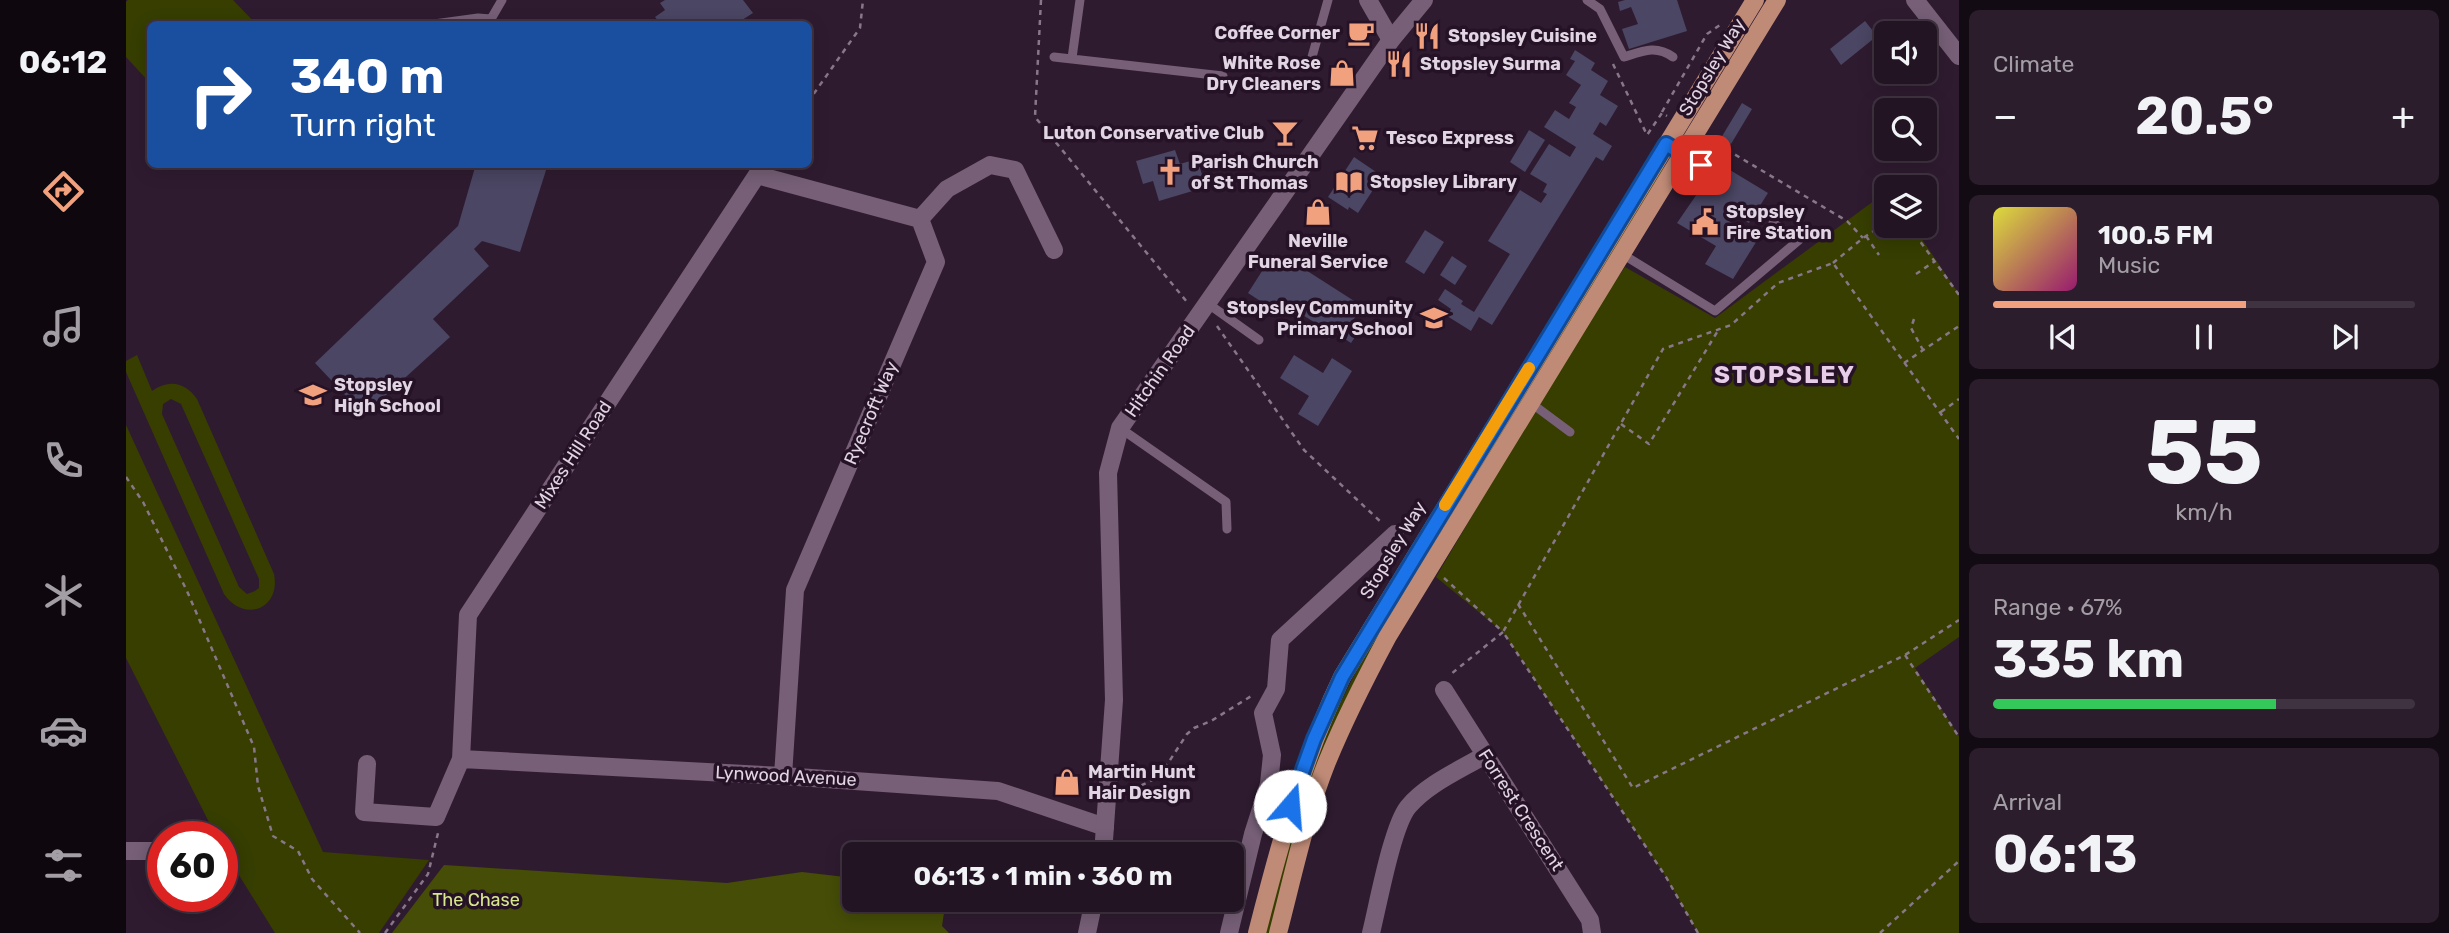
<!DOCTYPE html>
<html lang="en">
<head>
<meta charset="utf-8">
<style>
  body { margin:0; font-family:Rubik,sans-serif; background:#2b1d2c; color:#f1f3f6; height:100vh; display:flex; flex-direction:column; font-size:26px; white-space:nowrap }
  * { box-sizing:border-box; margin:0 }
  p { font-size:23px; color:#a39ea6 }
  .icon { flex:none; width:38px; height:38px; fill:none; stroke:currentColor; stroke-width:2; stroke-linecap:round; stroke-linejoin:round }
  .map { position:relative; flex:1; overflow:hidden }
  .sheet { display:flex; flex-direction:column; gap:10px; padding:10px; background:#130b14; width:490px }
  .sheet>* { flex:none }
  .top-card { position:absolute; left:21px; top:21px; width:665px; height:147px; border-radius:10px; box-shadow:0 4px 18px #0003,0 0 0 2px #403341; background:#1a4fa0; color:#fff; overflow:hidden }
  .controls { position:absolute; left:1748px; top:21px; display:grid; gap:14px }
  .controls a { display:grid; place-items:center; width:63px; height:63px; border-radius:10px; background:#231424; box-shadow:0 4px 18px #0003,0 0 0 2px #403341; font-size:35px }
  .speed { position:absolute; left:21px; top:821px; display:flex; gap:14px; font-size:35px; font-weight:700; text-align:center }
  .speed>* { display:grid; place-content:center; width:91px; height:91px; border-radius:50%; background:#231424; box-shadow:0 4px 18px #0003,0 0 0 2px #403341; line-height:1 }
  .speed .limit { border:10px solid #d22; background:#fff; color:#111 }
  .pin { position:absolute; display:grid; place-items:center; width:60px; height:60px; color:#fff; margin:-30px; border-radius:14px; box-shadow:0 4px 10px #0006 }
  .me { position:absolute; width:77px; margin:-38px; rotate:18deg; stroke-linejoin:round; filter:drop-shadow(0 0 5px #0008) }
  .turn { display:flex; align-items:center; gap:24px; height:147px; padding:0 28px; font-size:32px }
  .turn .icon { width:91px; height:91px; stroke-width:2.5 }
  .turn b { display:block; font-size:49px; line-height:60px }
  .big { font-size:52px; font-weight:700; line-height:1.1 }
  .sheet .widget { flex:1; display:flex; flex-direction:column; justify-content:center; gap:10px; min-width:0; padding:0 24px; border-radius:10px; background:#2b1d2c }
  .sheet .dial { align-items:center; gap:0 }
  .dial b { font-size:91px; line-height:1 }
  .song { display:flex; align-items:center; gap:21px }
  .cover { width:84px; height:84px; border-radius:10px; background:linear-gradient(135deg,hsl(60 70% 55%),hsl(320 70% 35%)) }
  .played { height:7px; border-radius:4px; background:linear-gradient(90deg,#f2a17e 60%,#403341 60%) }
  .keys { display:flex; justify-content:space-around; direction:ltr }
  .heat { display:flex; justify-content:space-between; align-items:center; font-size:38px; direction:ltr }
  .charge { height:10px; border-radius:5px; background:linear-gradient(90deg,#34c759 67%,#403341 0) }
  .trip { position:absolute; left:716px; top:842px; width:402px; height:70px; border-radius:10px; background:#231424; box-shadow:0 4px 18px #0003,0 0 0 2px #403341; font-weight:700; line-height:70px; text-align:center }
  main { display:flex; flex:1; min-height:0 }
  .tabs { display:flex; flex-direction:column; width:126px; justify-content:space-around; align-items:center; background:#0e080e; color:#a39ea6 }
  .tabs .icon { width:49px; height:49px }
  .tabs .current { color:#f2a17e }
  .tabs b { font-size:32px; color:#f1f3f6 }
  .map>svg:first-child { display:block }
  .green { fill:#373e00; fill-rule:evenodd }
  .forest { fill:#454d07 }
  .building { fill:#4a4663 }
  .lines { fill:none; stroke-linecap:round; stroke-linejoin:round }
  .path { stroke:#877788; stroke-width:2.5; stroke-dasharray:5 5; stroke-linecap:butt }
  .lane { stroke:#765f77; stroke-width:9 }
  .street { stroke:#765f77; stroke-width:18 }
  .secondary { stroke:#765f77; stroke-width:18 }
  .primary { stroke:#bf8a76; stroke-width:18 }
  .route-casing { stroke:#114b97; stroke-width:18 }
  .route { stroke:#1a73e8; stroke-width:12 }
  .slow { stroke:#f59e0b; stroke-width:12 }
  .labels { text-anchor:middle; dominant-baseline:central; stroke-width:7; stroke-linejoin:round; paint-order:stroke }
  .poi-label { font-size:18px; font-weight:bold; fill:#e2d5e3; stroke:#251226; text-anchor:start }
  .street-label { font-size:18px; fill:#e2d5e3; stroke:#251226 }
  .park-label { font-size:18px; fill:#d8e88c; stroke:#251226 }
  .district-label { font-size:24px; font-weight:bold; letter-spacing:2px; fill:#e8cde9; stroke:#251226 }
</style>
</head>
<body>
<main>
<nav class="tabs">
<b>06:12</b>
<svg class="icon current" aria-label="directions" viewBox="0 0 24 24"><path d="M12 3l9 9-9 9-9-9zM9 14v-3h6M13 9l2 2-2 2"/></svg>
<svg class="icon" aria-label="music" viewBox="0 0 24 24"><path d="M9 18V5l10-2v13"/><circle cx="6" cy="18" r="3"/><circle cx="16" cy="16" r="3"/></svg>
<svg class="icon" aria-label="phone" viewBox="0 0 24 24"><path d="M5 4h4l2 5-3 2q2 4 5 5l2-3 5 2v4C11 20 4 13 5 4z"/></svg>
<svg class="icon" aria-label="climate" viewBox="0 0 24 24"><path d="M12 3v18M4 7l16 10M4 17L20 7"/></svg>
<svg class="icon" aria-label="car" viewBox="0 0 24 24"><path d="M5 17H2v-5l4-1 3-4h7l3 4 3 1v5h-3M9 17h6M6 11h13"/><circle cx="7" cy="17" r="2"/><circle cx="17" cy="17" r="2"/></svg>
<svg class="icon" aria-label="filters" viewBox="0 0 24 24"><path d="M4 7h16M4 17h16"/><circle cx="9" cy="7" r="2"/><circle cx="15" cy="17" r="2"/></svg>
</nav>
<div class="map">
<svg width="1833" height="933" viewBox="0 0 1833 933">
  <rect width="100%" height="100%" fill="#2f1b30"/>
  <!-- green -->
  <path class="green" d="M2 0H107L130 24H24V83L0 57V2Z
    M1536 167 1540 169 1269 610 1230 678 1191 766 1145 933H1138L1166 827 1206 719 1237 658Z
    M1760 192V226H1787L1833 294V637L1789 668 1833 736V933H1572L1540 877 1377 632 1310 577 1449 341 1499 267 1589 318Z
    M11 355 26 391C43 379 59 382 71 399L148 574C155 609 118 623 98 594L0 372V361ZM45 399 55 404 133 579V588L129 591 121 594 113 587 36 414 37 404Z
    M0 425 197 852 303 860 253 933H149L96 848V836H90L0 658Z"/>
  <!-- forest -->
  <path class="forest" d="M318 865 601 883 676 872 728 878V900H820L816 926 823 933H266Z"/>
  <!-- building -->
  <path class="building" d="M539 0H617L627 13 616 20 620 24H535L529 17 539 10 534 3Z
    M1499 0H1551L1561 31 1503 49 1496 29 1512 24 1505 7 1494 11 1492 2Z
    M1739 21 1751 36 1715 65 1704 49Z
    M1449 50 1469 63 1465 70 1482 81 1474 95 1492 106 1480 126 1474 122 1467 134 1486 146 1477 161 1470 157 1366 325 1353 317 1345 331 1321 316 1325 309 1312 300 1319 289 1337 301 1335 304 1348 312 1384 254 1362 241 1394 190 1415 203 1421 194 1417 192 1421 184 1404 174 1423 144 1444 157 1450 147 1418 127 1429 110 1443 119 1450 107 1443 103 1455 85 1440 75 1449 61 1444 59Z
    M1616 103 1626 109 1605 144 1595 138Z
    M1403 130 1419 140 1399 172 1384 162Z
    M1049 150 1054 164 1071 159 1080 187 1033 201 1027 181 1017 184 1010 161Z
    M1228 157 1256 176 1232 213 1223 207 1222 210 1202 197Z
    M350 164H422L394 252 356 241 348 249 363 266 307 319 324 337 238 415 189 363 332 226Z
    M1599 167 1642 193 1623 223 1607 214 1603 221 1632 239 1607 279 1579 264 1590 246 1551 223 1573 191 1581 195Z
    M1299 230 1318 242 1298 274 1279 262Z
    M1147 254 1169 268 1172 265 1236 306 1226 322 1235 328 1225 343 1208 332 1203 339 1185 327 1188 322 1170 311 1172 307 1159 299 1151 312 1122 293Z
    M1326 256 1341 266 1329 285 1314 275Z
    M1168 355 1197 373 1206 358 1226 371 1192 426 1172 414 1183 396 1154 378Z"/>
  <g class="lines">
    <!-- path -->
    <path class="path" d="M915 0 909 117 1061 302
      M1487 64 1521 135 1536 113 1541 116
      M682 102 734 28 737 0
      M1536 112 1581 34 1594 25
      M1587 138 1586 141 1721 221 1737 238
      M1783 226 1833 295
      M1740 236 1753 255
      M1707 263 1737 238 1760 223
      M1790 274 1809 261
      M1788 319 1785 328 1797 350
      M1091 326 1178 450 1256 523
      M1778 363 1833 326
      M1815 412 1833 399
      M1495 424 1523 444 1593 329
      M0 477 17 502 61 591 128 747 132 786 147 836 172 851 186 879 234 933
      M1318 578 1377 632 1325 674
      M1253 583 1251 582 1261 566
      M1392 604 1507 788 1779 655 1833 620
      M1779 655 1833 737
      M997 794 1033 777 1061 734 1068 728 1085 721 1127 695
      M259 933 302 874 312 833
      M1572 933 1540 877 1377 632 1537 349 1605 325 1652 283 1707 263 1833 439
      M1754 933 1833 861"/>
    <!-- lane -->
    <path class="lane" d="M1461 0 1474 9 1498 57C1517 51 1530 45 1547 57
      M365 19 376 0
      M308 24 352 18 365 19 364 24
      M928 57 1097 76
      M946 58 954 0
      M1184 64 1202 0
      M1556 154 1593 176
      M1496 254 1589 311 1673 240 1647 223
      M1081 303 1133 340
      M1405 403 1444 432
      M994 428 1100 502 1101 529"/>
    <!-- street -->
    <path class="street" d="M1242 0 1265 40
      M794 219 821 189 864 165 889 170 928 250
      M1318 690 1464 920 1466 933
      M335 759 657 776 872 791 979 827
      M241 764 238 812 310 817 335 759 342 615 631 175 794 219 810 262 669 590 657 776
      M0 851H37
      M1103 933 1127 834 1143 784 1146 755 1137 713 1150 689 1154 640 1269 534
      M1245 933C1252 905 1266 827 1282 807 1301 784 1334 770 1359 755"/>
    <!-- secondary -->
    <path class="secondary" d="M1789 0 1833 56
      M977 854 988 700 982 473 994 428 1265 40 1298 0
      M961 933 968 900"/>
    <!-- primary -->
    <path class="primary" d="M1131 933C1154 843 1176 761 1216 677L1629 0
      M1152 933C1167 876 1179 817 1201 762 1219 718 1240 677 1262 636L1651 0"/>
  </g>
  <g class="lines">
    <defs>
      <path id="route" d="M1164 806 1188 739 1216 677 1540 144 1575 165"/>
    </defs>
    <!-- route casing -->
    <use href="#route" class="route-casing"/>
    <!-- route -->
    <use href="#route" class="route"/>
    <!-- slow -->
    <path class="slow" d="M1319 505 1403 368"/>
  </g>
  <!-- icons -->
  <defs>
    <symbol id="cafe-bare" viewBox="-9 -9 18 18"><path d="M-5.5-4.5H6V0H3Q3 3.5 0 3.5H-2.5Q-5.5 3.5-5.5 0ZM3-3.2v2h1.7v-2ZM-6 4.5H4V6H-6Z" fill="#f2a17e" stroke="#251226" stroke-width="2.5" paint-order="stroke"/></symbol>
    <symbol id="restaurant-bare" viewBox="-9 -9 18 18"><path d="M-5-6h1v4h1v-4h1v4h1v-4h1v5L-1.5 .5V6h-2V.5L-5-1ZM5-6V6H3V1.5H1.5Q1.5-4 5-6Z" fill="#f2a17e" stroke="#251226" stroke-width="2.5" paint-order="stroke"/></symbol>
    <symbol id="shop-bare" viewBox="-9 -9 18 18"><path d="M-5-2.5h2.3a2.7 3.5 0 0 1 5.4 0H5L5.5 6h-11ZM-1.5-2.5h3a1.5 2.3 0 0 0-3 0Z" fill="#f2a17e" stroke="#251226" stroke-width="2.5" paint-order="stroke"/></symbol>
    <symbol id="bar-bare" viewBox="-9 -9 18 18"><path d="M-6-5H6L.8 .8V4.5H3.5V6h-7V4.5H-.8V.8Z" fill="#f2a17e" stroke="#251226" stroke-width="2.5" paint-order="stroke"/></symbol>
    <symbol id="supermarket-bare" viewBox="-9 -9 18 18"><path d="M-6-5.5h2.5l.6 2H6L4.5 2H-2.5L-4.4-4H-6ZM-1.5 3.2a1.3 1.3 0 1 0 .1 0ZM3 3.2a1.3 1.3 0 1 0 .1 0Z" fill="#f2a17e" stroke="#251226" stroke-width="2.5" paint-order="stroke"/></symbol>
    <symbol id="church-bare" viewBox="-9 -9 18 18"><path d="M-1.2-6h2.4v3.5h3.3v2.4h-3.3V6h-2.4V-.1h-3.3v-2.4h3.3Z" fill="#f2a17e" stroke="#251226" stroke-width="2.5" paint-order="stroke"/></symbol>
    <symbol id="library-bare" viewBox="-9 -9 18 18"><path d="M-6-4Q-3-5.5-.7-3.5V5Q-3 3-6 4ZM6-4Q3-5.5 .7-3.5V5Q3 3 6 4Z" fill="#f2a17e" stroke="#251226" stroke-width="2.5" paint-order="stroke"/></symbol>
    <symbol id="civic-bare" viewBox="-9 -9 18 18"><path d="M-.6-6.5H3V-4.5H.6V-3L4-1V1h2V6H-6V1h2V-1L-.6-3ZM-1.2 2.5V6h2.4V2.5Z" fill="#f2a17e" stroke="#251226" stroke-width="2.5" paint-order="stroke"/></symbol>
    <symbol id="school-bare" viewBox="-9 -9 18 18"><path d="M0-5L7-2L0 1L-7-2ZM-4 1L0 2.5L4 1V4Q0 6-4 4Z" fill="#f2a17e" stroke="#251226" stroke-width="2.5" paint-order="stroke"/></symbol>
  </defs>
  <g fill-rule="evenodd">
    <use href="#cafe-bare" x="1216" y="14" width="38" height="38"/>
    <use href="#restaurant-bare" x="1282" y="17" width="38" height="38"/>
    <use href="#restaurant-bare" x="1254" y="45" width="38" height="38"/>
    <use href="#shop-bare" x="1197" y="54" width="38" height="38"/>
    <use href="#bar-bare" x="1140" y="114" width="38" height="38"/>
    <use href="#supermarket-bare" x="1220" y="119" width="38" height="38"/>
    <use href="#church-bare" x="1025" y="153" width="38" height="38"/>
    <use href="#library-bare" x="1204" y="163" width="38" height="38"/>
    <use href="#shop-bare" x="1173" y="193" width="38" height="38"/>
    <use href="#civic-bare" x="1560" y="203" width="38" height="38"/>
    <use href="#school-bare" x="1289" y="299" width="38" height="38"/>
    <use href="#school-bare" x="168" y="376" width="38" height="38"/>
    <use href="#shop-bare" x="922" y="763" width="38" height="38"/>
  </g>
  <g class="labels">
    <!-- poi labels -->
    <g class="poi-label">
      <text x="1214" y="33" text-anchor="end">Coffee Corner</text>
      <text x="1322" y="36">Stopsley Cuisine</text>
      <text x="1195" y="63" text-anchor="end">White Rose<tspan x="1195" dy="21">Dry Cleaners</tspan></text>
      <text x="1294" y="64">Stopsley Surma</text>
      <text x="1138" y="133" text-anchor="end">Luton Conservative Club</text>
      <text x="1260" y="138">Tesco Express</text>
      <text x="1065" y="162">Parish Church<tspan x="1065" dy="21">of St Thomas</tspan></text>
      <text x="1244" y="182">Stopsley Library</text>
      <text x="1600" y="212">Stopsley<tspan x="1600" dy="21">Fire Station</tspan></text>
      <text x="1192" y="241" text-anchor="middle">Neville<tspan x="1192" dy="21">Funeral Service</tspan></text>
      <text x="1287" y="308" text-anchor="end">Stopsley Community<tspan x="1287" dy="21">Primary School</tspan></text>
      <text x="208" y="385">Stopsley<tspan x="208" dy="21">High School</tspan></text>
      <text x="962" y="772">Martin Hunt<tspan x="962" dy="21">Hair Design</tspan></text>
    </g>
    <!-- street labels -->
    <g class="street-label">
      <text transform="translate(1586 67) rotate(-59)">Stopsley Way</text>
      <text transform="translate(1034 371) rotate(-55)">Hitchin Road</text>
      <text transform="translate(745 413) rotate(-67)">Ryecroft Way</text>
      <text transform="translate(447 455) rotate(-57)">Mixes Hill Road</text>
      <text transform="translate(1267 550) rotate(-59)">Stopsley Way</text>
      <text transform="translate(660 776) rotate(3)">Lynwood Avenue</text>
      <text transform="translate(1395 810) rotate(57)">Forrest Crescent</text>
    </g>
    <!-- park labels -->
    <g class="park-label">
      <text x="350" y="900">The Chase</text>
    </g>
    <!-- district labels -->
    <g class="district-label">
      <text x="1659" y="375">STOPSLEY</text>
    </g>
  </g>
</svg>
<div class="controls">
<a><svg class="icon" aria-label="sound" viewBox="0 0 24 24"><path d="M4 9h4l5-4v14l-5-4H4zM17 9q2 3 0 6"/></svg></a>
<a><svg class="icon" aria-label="search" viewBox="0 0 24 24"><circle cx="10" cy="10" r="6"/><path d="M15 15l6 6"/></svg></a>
<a><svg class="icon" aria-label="layers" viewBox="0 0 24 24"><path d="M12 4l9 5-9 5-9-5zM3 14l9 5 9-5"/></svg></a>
</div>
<div class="speed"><div class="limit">60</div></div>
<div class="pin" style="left:1575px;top:165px;background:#d93025"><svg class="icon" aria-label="arrive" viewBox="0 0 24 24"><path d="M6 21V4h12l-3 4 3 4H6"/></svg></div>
<svg class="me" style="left:1164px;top:806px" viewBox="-20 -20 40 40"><circle r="19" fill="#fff"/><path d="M0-13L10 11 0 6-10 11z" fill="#1a73e8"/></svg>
<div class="trip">06:13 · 1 min · 360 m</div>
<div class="top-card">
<div class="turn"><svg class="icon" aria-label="right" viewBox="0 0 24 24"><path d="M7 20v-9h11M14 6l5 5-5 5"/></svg><div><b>340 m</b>Turn right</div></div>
</div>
</div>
<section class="sheet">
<div class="widget"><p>Climate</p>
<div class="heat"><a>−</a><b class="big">20.5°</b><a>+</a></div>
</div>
<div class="widget">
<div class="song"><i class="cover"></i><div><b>100.5 FM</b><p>Music</p></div></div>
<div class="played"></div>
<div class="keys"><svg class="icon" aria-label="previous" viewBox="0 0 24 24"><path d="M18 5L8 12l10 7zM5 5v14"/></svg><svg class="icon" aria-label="pause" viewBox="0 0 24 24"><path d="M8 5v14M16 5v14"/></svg><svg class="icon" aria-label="next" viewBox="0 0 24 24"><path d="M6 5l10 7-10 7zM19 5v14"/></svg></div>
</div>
<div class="widget dial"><b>55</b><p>km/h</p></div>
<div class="widget"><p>Range · 67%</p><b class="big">335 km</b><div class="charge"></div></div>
<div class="widget"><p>Arrival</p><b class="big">06:13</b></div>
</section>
</main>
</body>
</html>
